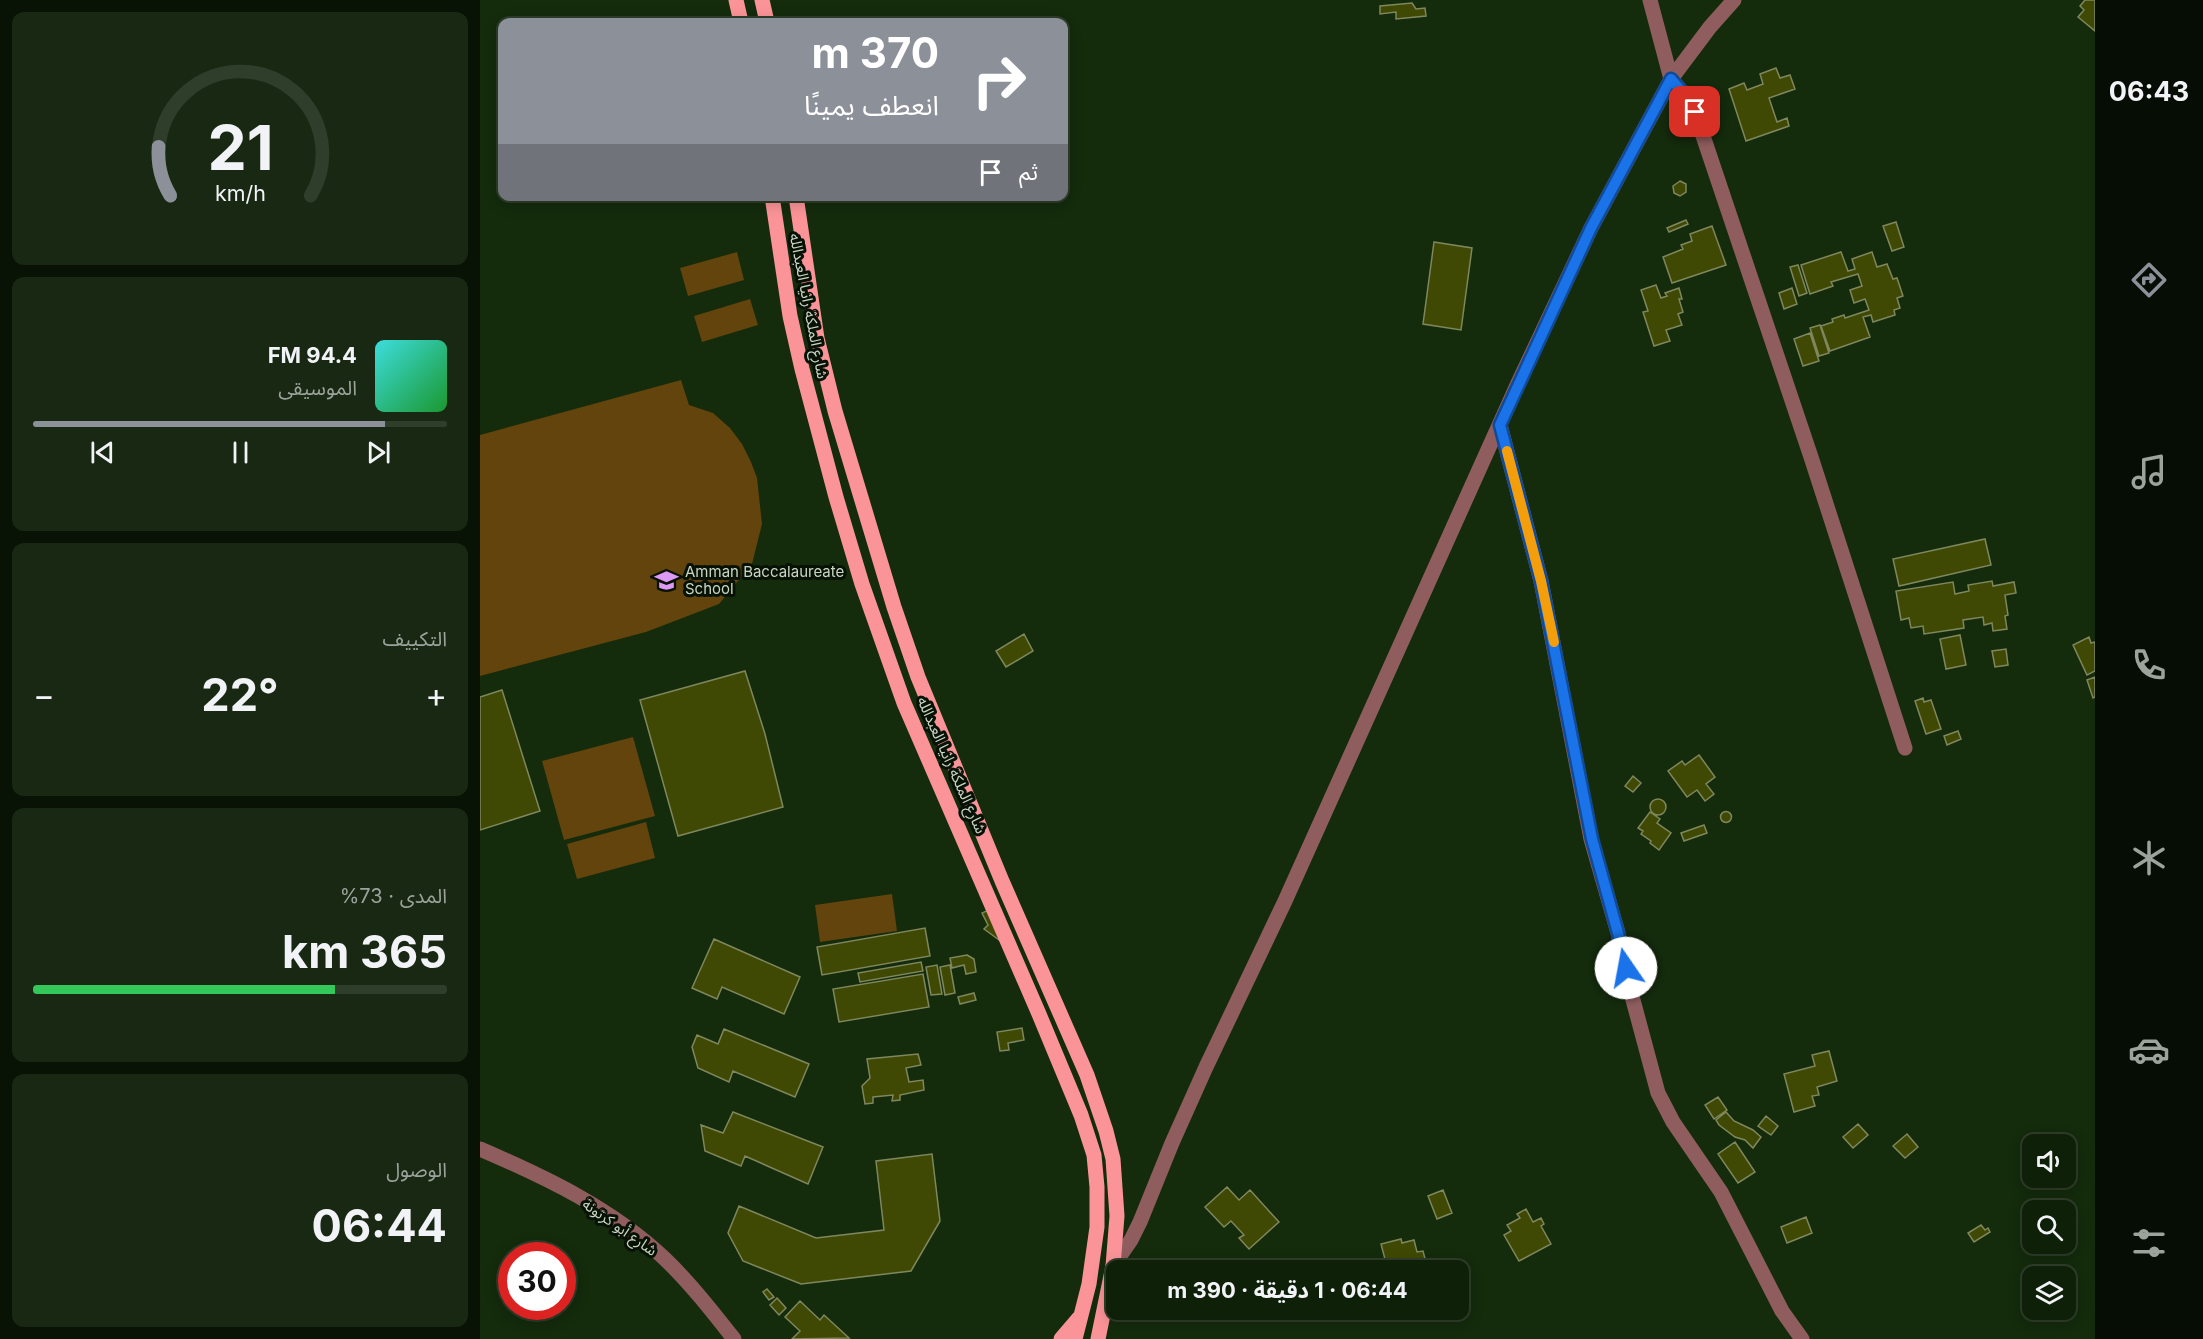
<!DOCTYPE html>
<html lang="ar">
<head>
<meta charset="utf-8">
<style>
  body { margin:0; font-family:Inter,"Noto Sans Arabic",sans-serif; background:#182812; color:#f1f3f6; direction:rtl; height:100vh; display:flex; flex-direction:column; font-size:22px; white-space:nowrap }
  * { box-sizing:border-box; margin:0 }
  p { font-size:20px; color:#9ba39c }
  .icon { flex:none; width:33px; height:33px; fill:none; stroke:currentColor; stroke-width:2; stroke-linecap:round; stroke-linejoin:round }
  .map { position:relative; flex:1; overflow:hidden; direction:ltr }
  .side { display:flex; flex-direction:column; gap:12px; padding:12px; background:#081205; width:480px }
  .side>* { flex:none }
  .hud { position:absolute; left:18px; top:18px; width:570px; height:183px; border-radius:12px; box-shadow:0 3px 15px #0003,0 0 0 2px #2f3e2a; direction:rtl; background:#8c9099; color:#fff; overflow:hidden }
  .fabs { position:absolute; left:1542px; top:1134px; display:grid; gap:12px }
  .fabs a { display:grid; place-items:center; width:54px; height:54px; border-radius:12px; background:#0f2009; box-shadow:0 3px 15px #0003,0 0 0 2px #2f3e2a; font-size:30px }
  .speed { position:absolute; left:18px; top:1242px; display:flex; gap:12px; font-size:30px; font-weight:700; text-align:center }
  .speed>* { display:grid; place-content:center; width:78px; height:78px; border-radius:50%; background:#0f2009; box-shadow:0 3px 15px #0003,0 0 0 2px #2f3e2a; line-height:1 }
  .speed .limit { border:9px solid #d22; background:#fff; color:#111 }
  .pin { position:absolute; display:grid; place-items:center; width:51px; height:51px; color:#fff; margin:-26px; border-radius:12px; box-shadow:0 3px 9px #0006 }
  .me { position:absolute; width:66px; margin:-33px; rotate:348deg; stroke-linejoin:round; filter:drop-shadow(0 0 4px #0008) }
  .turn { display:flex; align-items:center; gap:21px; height:126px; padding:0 30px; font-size:27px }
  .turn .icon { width:78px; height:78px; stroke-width:2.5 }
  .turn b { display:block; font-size:42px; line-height:51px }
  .then { display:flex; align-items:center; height:57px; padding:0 30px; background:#0003; gap:12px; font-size:22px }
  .big { font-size:45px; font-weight:700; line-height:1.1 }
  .side .widget { flex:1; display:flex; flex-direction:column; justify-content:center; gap:9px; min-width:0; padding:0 21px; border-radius:12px; background:#182812 }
  .side .dial { align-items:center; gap:0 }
  .dial svg { height:156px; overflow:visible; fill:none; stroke:#2f3e2a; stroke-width:7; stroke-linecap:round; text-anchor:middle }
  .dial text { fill:#f1f3f6; stroke:none }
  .song { display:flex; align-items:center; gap:18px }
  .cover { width:72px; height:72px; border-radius:9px; background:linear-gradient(135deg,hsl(180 70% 55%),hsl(130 70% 35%)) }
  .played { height:6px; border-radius:3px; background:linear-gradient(90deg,#8c9099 85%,#2f3e2a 85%) }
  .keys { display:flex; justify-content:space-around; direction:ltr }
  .heat { display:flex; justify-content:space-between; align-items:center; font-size:33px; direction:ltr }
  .charge { height:9px; border-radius:4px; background:linear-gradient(90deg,#34c759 73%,#2f3e2a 0) }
  .trip { position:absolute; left:626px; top:1260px; width:363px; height:60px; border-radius:12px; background:#0f2009; box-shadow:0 3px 15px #0003,0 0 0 2px #2f3e2a; font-weight:700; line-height:60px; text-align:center; direction:rtl }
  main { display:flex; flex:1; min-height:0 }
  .tab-bar { display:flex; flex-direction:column; width:108px; justify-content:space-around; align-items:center; background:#060d04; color:#9ba39c }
  .tab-bar .icon { width:42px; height:42px }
  .tab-bar .selected { color:#8c9099 }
  .tab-bar b { font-size:27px; color:#f1f3f6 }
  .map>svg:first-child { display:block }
  .green { fill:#62440c }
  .building { fill:#404903; stroke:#7e875e; stroke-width:1.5 }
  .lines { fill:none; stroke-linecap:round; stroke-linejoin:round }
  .minor { stroke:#8f5d5e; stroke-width:15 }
  .major { stroke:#fb9498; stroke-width:15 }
  .route-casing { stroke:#114b97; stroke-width:15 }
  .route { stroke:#1a73e8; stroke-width:10 }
  .slow { stroke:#f59e0b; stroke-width:10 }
  .labels { text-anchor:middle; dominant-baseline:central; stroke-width:6; stroke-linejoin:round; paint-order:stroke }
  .street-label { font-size:15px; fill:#c8d6c3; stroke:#071105 }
  .poi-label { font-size:15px; fill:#c8d6c3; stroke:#071105; text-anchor:start }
</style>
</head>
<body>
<main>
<nav class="tab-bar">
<b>06:43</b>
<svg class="icon selected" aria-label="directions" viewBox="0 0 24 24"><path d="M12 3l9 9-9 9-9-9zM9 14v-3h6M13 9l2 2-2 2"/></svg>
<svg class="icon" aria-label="music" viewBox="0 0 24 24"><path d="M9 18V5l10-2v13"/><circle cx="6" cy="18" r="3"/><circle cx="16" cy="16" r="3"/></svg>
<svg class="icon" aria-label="phone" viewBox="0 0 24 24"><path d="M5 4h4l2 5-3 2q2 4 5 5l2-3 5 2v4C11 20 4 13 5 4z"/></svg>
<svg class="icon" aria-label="climate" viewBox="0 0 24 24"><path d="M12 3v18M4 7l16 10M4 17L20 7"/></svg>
<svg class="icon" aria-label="car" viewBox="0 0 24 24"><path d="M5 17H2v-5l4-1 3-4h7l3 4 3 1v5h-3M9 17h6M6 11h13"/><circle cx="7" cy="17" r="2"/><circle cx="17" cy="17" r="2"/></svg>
<svg class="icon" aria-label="filters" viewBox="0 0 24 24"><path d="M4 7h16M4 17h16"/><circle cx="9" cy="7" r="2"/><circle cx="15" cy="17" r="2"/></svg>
</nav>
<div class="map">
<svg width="1615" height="1339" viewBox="0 0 1615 1339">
  <rect width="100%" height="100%" fill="#142b0c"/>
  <!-- green -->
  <path class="green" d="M257 252 264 280 208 296 200 268Z
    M270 299 278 325 222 342 214 316Z
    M201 380 209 405 233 413 250 428 262 444 271 462 277 478 282 524 272 564 239 604 166 632 0 676V435Z
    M153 737 175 816 84 840 62 761Z
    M166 822 175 858 97 879 87 844Z
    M412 894 417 931 340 942 335 905Z"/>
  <!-- building -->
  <path class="building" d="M1605 0H1615V31L1598 17 1604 10 1600 6Z
    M932 3 936 9 945 8 946 16 916 19V12L900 14V6Z
    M1296 68 1300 78 1310 75 1315 89 1289 98 1297 122 1307 118 1309 126 1266 141 1249 89 1264 83 1267 90 1283 84 1280 74Z
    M1200 181 1206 184V192L1200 196 1194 193 1193 186Z
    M1206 220 1208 224 1189 232 1187 228Z
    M1416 222 1424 247 1412 251 1403 226Z
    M1232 226 1246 265 1192 283 1183 257 1203 249 1201 245 1212 241 1210 234Z
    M954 242 992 248 981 330 943 324Z
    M1361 252 1368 271 1375 269 1372 259 1392 252 1397 267 1407 264 1413 279 1417 278 1423 296 1417 298 1420 308 1414 310 1415 315 1393 322 1391 315 1383 317 1390 337 1350 351 1341 326 1353 322 1352 319 1364 315 1365 318 1389 310 1385 299 1374 303 1370 290 1382 286 1378 274 1351 282 1353 286 1330 294 1321 265Z
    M1318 265 1327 293 1319 296 1310 267Z
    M1176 285 1181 298 1187 296 1185 293 1199 288 1202 299H1199L1203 312 1198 314 1202 325 1186 330 1190 341 1174 346 1163 312 1168 311 1161 290Z
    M1312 288 1317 304 1304 309 1299 293Z
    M1340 325 1349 353 1339 356 1330 328Z
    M1330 333 1339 361 1323 366 1314 339Z
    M1505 539 1511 565 1419 586 1413 559Z
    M1512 581 1513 586 1534 582 1536 593 1525 595 1528 615 1525 616 1527 629 1513 631 1512 623 1504 625 1503 617 1483 620 1484 628 1444 634 1443 626 1431 628 1429 618 1421 620 1416 591 1473 582 1475 594 1489 591 1488 585Z
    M544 634 553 651 526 667 516 651Z
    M1480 635 1486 665 1466 669 1460 639Z
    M1609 637 1611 643 1615 642V671L1607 675 1593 645Z
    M1526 649 1528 665 1515 667 1512 651Z
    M265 671 285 734 303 807 198 836 160 700Z
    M1615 677V697L1613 698 1607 680Z
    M22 690 60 811 0 830V697Z
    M1443 698 1444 702 1451 700 1461 729 1446 734 1435 701Z
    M1478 731 1481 739 1467 745 1464 736Z
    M1219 755 1235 777 1226 784 1234 794 1225 801 1217 790 1207 797 1188 771 1202 761 1205 765Z
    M1153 776 1161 783 1153 792 1145 786Z
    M1170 807a8 8 0 1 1 16 0a8 8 0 1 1-16 0Z
    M1240.5 817a5.5 5.5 0 1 1 11 0a5.5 5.5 0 1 1-11 0Z
    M1170 812 1180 819 1177 823 1191 833 1179 850 1170 843 1171 841 1161 834 1163 831 1158 828Z
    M1224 825 1227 833 1204 841 1201 833Z
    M513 908 526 945 504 929 508 925 502 913Z
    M445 928 450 956 342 975 337 947Z
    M234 939 320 977 304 1014 242 987 237 999 212 988Z
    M487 955 494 959 496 972 486 974 484 965 472 968 470 958Z
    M441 962 443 971 380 982 378 973Z
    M457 965 462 994 451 995 446 967Z
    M470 965 475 993 465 995 460 967Z
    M443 974 449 1007 359 1022 353 989Z
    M494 993 496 1000 480 1004 478 997Z
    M542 1028 544 1040 528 1043 529 1050 520 1051 517 1032Z
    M244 1029 329 1064 315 1097 253 1071 249 1082 218 1068 212 1047 217 1035 238 1044Z
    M1349 1051 1357 1081 1337 1087 1339 1095 1332 1096 1335 1106 1314 1112 1304 1074 1335 1066 1332 1055Z
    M438 1054 441 1065 426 1068 429 1082 443 1080 444 1090 420 1095V1100L412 1101 413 1095 393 1097V1103L385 1104 382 1086 390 1078 387 1059Z
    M1238 1097 1247 1110 1234 1119 1225 1105Z
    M253 1112 343 1147 328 1184 265 1156 261 1166 225 1151 221 1125 243 1133Z
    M1246 1112 1254 1121 1273 1130 1281 1137 1273 1148 1265 1140 1255 1137 1239 1125 1236 1120Z
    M1286 1116 1298 1126 1291 1135 1278 1126Z
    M1378 1124 1388 1135 1373 1148 1363 1137Z
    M1427 1134 1438 1147 1425 1158 1413 1146Z
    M1255 1142 1275 1172 1258 1183 1238 1154Z
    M452 1154 460 1221 431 1271 321 1284 263 1261 248 1233 259 1206 336 1238 404 1230 396 1161Z
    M747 1187 759 1200 770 1190 799 1222 769 1249 759 1238 764 1235 751 1221 744 1227 725 1207Z
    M963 1190 972 1213 957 1219 948 1196Z
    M1046 1209 1053 1222 1061 1218 1064 1224 1061 1226 1071 1244 1039 1261 1024 1235 1031 1231 1027 1225 1040 1218 1037 1214Z
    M1326 1217 1332 1233 1307 1243 1301 1227Z
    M1501 1225 1505 1230 1508 1228 1510 1232 1494 1242 1488 1233Z
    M921 1239 922 1243 934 1240 937 1252 943 1251 948 1270H902L901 1264 906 1263 901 1244Z
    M974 1266 975 1270H961V1269Z
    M287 1289 294 1297 289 1300 283 1292Z
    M297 1298 306 1308 299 1315 290 1305Z
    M320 1301 340 1320 344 1315 369 1338 312 1339 320 1331 305 1317Z
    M923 1310H957L958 1313 940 1317V1314L925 1317Z"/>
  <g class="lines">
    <!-- minor -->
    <path class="minor" d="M1170 0 1191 79 1209 100 1215 112 1331 457 1425 748
      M1020 425 1061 581 1111 839 1138 933 1149 985 1178 1093 1193 1122 1241 1192 1302 1311 1322 1339
      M0 1149C65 1177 133 1209 185 1259 210 1283 232 1311 254 1339
      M633 1266 651 1240 660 1222 692 1143 726 1067 805 901 1038 383 1111 228 1191 79 1230 27 1254 0"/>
    <!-- major -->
    <path class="major" d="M256 0 261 22
      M282 0 287 22
      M292 196 310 316 322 369 356 497 382 584 424 703 559 1014 601 1115 614 1155 617 1187V1227L609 1284 595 1339
      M316 196 337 338 355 411 414 607 438 677 522 881 607 1075 626 1131 633 1159 637 1216 633 1266 618 1339
      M581 1339 599 1318"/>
  </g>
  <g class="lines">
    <defs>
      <path id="route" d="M1146 968 1138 933 1112 839 1061 581 1020 425 1111 228 1191 79 1209 100 1215 112"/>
    </defs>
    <!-- route casing -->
    <use href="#route" class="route-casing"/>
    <!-- route -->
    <use href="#route" class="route"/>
    <!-- slow -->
    <path class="slow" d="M1027 451 1061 581 1074 642"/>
  </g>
  <!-- icons -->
  <defs>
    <symbol id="school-bare" viewBox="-9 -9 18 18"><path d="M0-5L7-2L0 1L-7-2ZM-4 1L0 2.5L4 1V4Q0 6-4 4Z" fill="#dd99f3" stroke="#071105" stroke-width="2.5" paint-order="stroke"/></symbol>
  </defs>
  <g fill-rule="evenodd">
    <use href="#school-bare" x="170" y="564" width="33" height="33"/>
  </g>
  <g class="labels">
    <!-- street labels -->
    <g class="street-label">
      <text transform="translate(329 306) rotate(79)">شارع الملكة رانيا العبدالله</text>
      <text transform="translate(472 765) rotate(66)">شارع الملكة رانيا العبدالله</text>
      <text transform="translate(140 1227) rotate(35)">شارع أبو كرتونة</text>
    </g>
    <!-- poi labels -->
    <g class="poi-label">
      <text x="205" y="571">Amman Baccalaureate<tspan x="205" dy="17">School</tspan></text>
    </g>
  </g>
</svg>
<div class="fabs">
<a><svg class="icon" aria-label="sound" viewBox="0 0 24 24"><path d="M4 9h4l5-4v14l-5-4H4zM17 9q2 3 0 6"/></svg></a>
<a><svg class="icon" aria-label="search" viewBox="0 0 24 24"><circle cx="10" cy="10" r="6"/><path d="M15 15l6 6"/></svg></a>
<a><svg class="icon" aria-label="layers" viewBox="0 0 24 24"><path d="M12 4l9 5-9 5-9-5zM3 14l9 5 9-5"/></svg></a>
</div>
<div class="speed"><div class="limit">30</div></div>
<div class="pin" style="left:1215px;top:112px;background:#d93025"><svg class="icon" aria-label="arrive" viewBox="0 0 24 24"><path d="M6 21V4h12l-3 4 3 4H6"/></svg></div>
<svg class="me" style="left:1146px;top:968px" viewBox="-20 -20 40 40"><circle r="19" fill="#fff"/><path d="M0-13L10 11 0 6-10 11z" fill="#1a73e8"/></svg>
<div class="trip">06:44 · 1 دقيقة · 390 m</div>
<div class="hud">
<div class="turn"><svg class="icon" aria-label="right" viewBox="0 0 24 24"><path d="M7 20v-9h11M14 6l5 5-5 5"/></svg><div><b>370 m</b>انعطف يمينًا</div></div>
<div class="then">ثم<svg class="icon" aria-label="arrive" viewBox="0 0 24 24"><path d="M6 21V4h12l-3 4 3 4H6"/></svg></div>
</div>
</div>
<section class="side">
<div class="widget dial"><svg viewBox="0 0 100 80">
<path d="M14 69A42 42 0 1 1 86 69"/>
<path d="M14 69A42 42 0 0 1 8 44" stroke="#8c9099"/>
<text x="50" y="56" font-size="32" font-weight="700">21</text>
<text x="50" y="72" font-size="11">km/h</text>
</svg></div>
<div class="widget">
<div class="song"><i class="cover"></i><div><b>94.4 FM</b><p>الموسيقى</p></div></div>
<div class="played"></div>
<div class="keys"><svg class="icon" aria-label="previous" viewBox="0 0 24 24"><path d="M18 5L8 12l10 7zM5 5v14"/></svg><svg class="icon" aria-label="pause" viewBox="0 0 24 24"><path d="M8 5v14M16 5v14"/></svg><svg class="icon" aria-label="next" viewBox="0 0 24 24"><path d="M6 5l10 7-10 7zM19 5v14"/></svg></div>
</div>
<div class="widget"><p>التكييف</p>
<div class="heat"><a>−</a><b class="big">22°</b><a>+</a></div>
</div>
<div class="widget"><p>المدى · 73%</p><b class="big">365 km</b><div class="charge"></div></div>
<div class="widget"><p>الوصول</p><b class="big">06:44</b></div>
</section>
</main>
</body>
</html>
